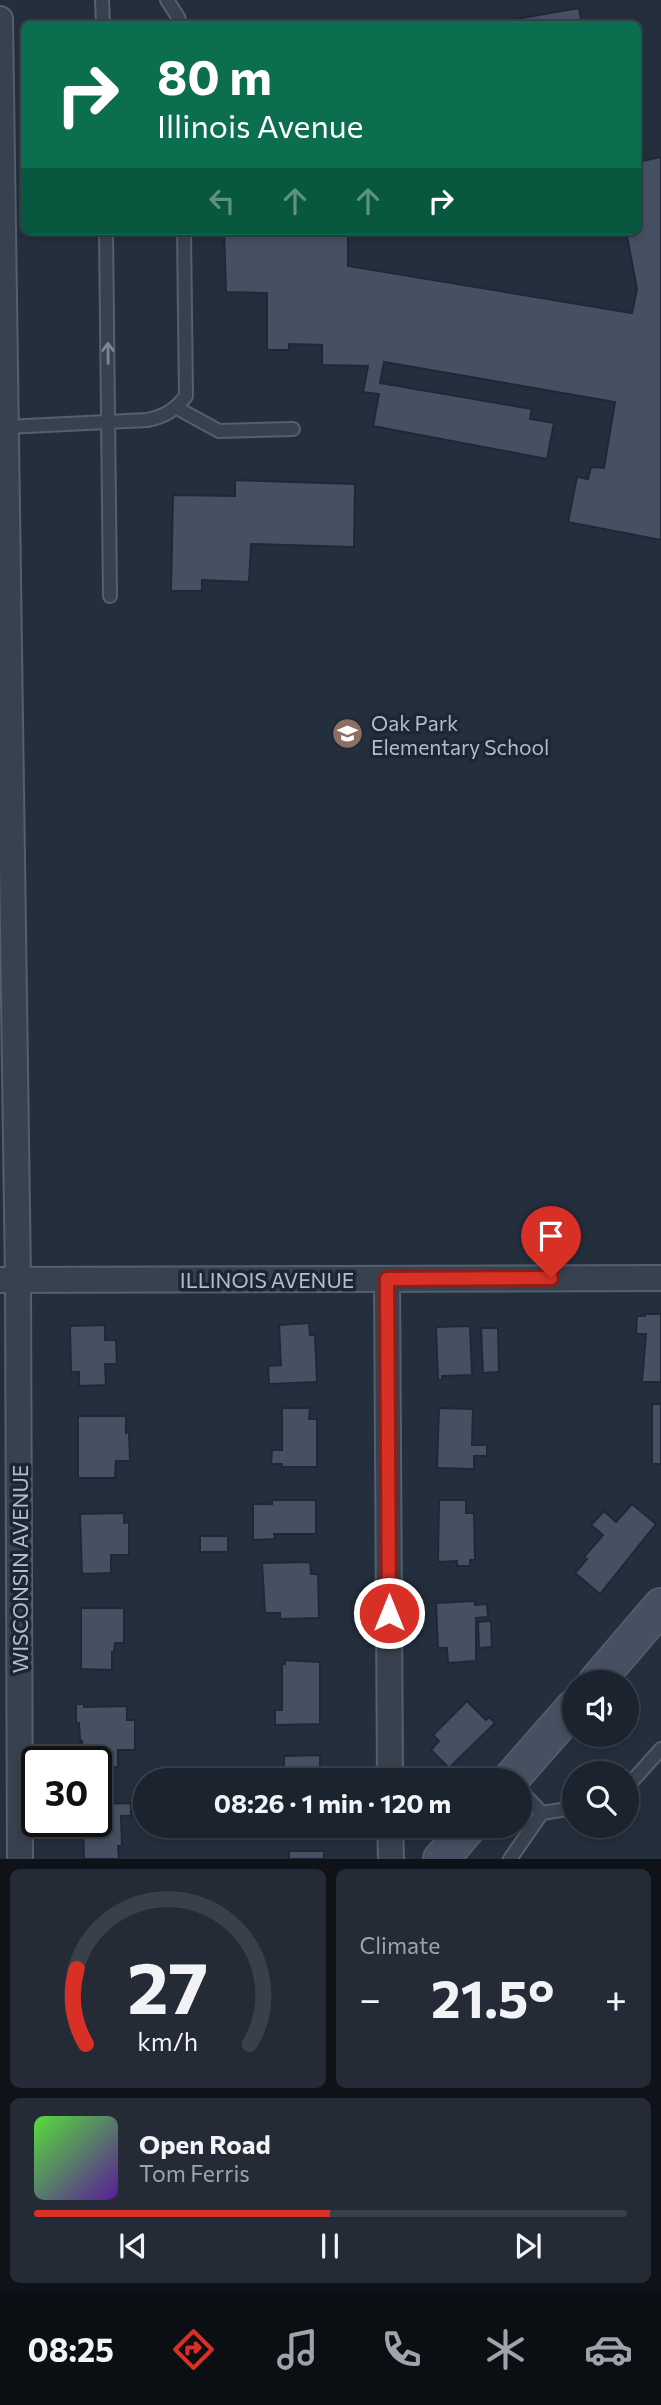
<!DOCTYPE html>
<html lang="en">
<head>
<meta charset="utf-8">
<style>
  body { margin:0; font-family:Commissioner,sans-serif; background:#242b36; color:#f1f3f6; height:100vh; display:flex; flex-direction:column; font-size:26px; white-space:nowrap }
  * { box-sizing:border-box; margin:0 }
  p { font-size:23px; color:#a0a4aa }
  .icon { flex:none; width:38px; height:38px; fill:none; stroke:currentColor; stroke-width:2; stroke-linecap:round; stroke-linejoin:round }
  .map { position:relative; height:1859px; overflow:hidden }
  .details { display:flex; flex-direction:column; gap:10px; padding:10px; background:#0f1319; flex:1 }
  .details>* { flex:none }
  .guide { position:absolute; left:21px; top:21px; width:620px; height:214px; border-radius:10px; box-shadow:0 4px 10px #0003,0 0 0 2px #39404a; background:#0b6e4f; color:#fff; overflow:hidden }
  .tools { position:absolute; left:562px; top:1670px; display:grid; gap:14px }
  .tools a { display:grid; place-items:center; width:77px; height:77px; border-radius:50%; background:#1b232e; box-shadow:0 4px 10px #0003,0 0 0 2px #39404a; font-size:35px }
  .speed { position:absolute; left:21px; top:1746px; display:flex; gap:14px; font-size:35px; font-weight:700; text-align:center }
  .speed>* { display:grid; place-content:center; width:91px; height:91px; border-radius:50%; background:#1b232e; box-shadow:0 4px 10px #0003,0 0 0 2px #39404a; line-height:1 }
  .speed .limit { border:4px solid #111; border-radius:10px; background:#fff; color:#111 }
  .pin { position:absolute; display:grid; place-items:center; width:60px; height:60px; color:#fff; margin:-72px -30px; border-radius:50% 50% 50% 0; rotate:-45deg; box-shadow:0 0 7px #0007 }
  .pin .icon { rotate:45deg }
  .me { position:absolute; width:77px; margin:-38px; rotate:0deg; stroke-linejoin:round; filter:drop-shadow(0 0 5px #0008) }
  .turn { display:flex; align-items:center; gap:24px; height:147px; padding:0 21px; font-size:32px }
  .turn .icon { width:91px; height:91px; stroke-width:2.5 }
  .turn b { display:block; font-size:49px; line-height:60px }
  .lanes { display:flex; align-items:center; height:66px; padding:0 21px; background:#0003; justify-content:center; gap:35px; direction:ltr }
  .lanes .off { opacity:.35 }
  .big { font-size:52px; font-weight:700; line-height:1.1 }
  .details .tile { flex:1; display:flex; flex-direction:column; justify-content:center; gap:10px; min-width:0; padding:0 24px; border-radius:10px; background:#242b36 }
  .details .dial { align-items:center; gap:0 }
  .dial svg { height:182px; overflow:visible; fill:none; stroke:#39404a; stroke-width:7; stroke-linecap:round; text-anchor:middle }
  .dial text { fill:#f1f3f6; stroke:none }
  .song { display:flex; align-items:center; gap:21px }
  .cover { width:84px; height:84px; border-radius:10px; background:linear-gradient(135deg,hsl(110 70% 55%),hsl(270 70% 35%)) }
  .played { height:7px; border-radius:4px; background:linear-gradient(90deg,#d93025 50%,#39404a 50%) }
  .keys { display:flex; justify-content:space-around; direction:ltr }
  .heat { display:flex; justify-content:space-between; align-items:center; font-size:38px; direction:ltr }
  .details .tiles { flex:1; display:grid; gap:10px; grid-template-columns:1fr 1fr }
  .tile:last-child { grid-column:span 2 }
  .trip { position:absolute; left:133px; top:1768px; width:399px; height:70px; border-radius:35px; background:#1b232e; box-shadow:0 4px 10px #0003,0 0 0 2px #39404a; font-weight:700; line-height:70px; text-align:center }
  .menu { display:flex; height:112px; justify-content:space-around; align-items:center; background:#0b0e12; color:#a0a4aa }
  .menu .icon { width:49px; height:49px }
  .menu .on { color:#d93025 }
  .menu b { font-size:32px; color:#f1f3f6 }
  .map>svg:first-child { display:block }
  .building { fill:#455162; stroke:#1f2835; stroke-width:2 }
  .lines { fill:none; stroke-linecap:round; stroke-linejoin:round }
  .lane-casing { stroke:#565f6c; stroke-width:16 }
  .street-casing { stroke:#565f6c; stroke-width:28 }
  .secondary-casing { stroke:#565f6c; stroke-width:38 }
  .lane { stroke:#38414e; stroke-width:12 }
  .street { stroke:#38414e; stroke-width:24 }
  .secondary { stroke:#465061; stroke-width:35 }
  .oneway { stroke:#7c8592 }
  .route-casing { stroke:#8d1f18; stroke-width:18 }
  .route { stroke:#d93025; stroke-width:12 }
  .labels { text-anchor:middle; dominant-baseline:central; stroke-width:7; stroke-linejoin:round; paint-order:stroke }
  .poi-label { font-size:21px; fill:#b4bcc9; stroke:#1d2633; text-anchor:start }
  .street-label { font-size:21px; fill:#b4bcc9; stroke:#1d2633 }
</style>
</head>
<body>
<div class="map">
<svg width="661" height="1859" viewBox="0 0 661 1859">
  <rect width="100%" height="100%" fill="#242f3e"/>
  <!-- building -->
  <path class="building" d="M579 8 582 24H488Z
    M661 157V540L568 522 577 477 588 479 591 467 604 468 615 402 384 362 380 383 532 409 530 419 554 423 547 459 373 426 379 394 363 392 368 366 322 365V345L289 344V350H267V293L226 292 224 231H348V266L632 313 637 289 626 231H637V162Z
    M235 480 355 484 354 547 251 544 249 582 202 580V591H171L173 495 235 496Z
    M645 1314H661V1382H642L646 1334H636L637 1316H645Z
    M309 1323 310 1335H315L317 1382 269 1384 268 1366 281 1365 279 1325Z
    M105 1325V1340H116L117 1364H105L106 1385 79 1386V1372H71L70 1326Z
    M470 1326 472 1375 442 1376V1380H438L436 1327Z
    M481 1328H498L499 1372 483 1373Z
    M652 1404H661V1464H652Z
    M282 1408H310L309 1419H317V1467H282V1464H271L272 1450H282Z
    M439 1408 473 1409 472 1445H487V1456H474V1469L437 1468Z
    M78 1416H126V1433L129 1432 130 1461H116L115 1478H78Z
    M272 1500H316V1534H274L275 1539 253 1540V1504H272Z
    M439 1500H466V1513H474L475 1560H470V1566H457V1561L438 1562Z
    M632 1504 656 1524 600 1594 575 1573 587 1559 584 1557 603 1535 591 1525 604 1511 616 1522Z
    M124 1513V1523L129 1522V1555H111V1573L82 1574 80 1514Z
    M200 1536H228V1552H200Z
    M310 1562 311 1574H318L319 1618 280 1619V1613H265L262 1563Z
    M475 1601V1605L487 1604 488 1617 476 1618V1661L448 1663 447 1648H438L436 1603Z
    M81 1608H124V1643H115L114 1652H112V1670L81 1669Z
    M491 1621 492 1647 479 1648 478 1622Z
    M285 1660 320 1662V1724L275 1725V1710H282V1664H285Z
    M467 1701 486 1720 489 1717 495 1723 449 1768 431 1750 439 1741 433 1735Z
    M76 1704H84V1707L127 1706V1720H135V1750H118V1767H96V1762H83L82 1741 80 1740 79 1723H76Z
    M320 1755V1780H284V1756Z
    M131 1803V1816H121L122 1846H118L119 1859H84L83 1822H96V1804Z
    M289 1851H324V1859H289Z"/>
  <g class="lines">
    <defs>
      <path id="lane" d="M102 0 103 24
        M167 0 178 17 180 24
        M106 231 110 596
        M177 408 219 431 293 429
        M6 427 147 420C164 417 175 410 186 396L184 231
        M626 1788 661 1749
        M542 1813 574 1808
        M510 1859 542 1813 520 1790"/>
      <path id="street" d="M0 19 18 1280 20 1859
        M387 1279 390 1780
        M0 1280 661 1278
        M390 1825 391 1859"/>
      <path id="secondary" d="M596 1682 661 1606
        M510 1780 574 1707
        M441 1859 470 1825"/>
    </defs>
    <!-- lane casing -->
    <use href="#lane" class="lane-casing"/>
    <!-- street casing -->
    <use href="#street" class="street-casing"/>
    <!-- secondary casing -->
    <use href="#secondary" class="secondary-casing"/>
    <!-- lane -->
    <use href="#lane" class="lane"/>
    <!-- street -->
    <use href="#street" class="street"/>
    <!-- secondary -->
    <use href="#secondary" class="secondary"/>
  </g>
  <!-- one-way arrows -->
  <defs><path id="oneway-shaft" d="M-6 0H5M1.5-3L5.5 0L1.5 3" fill="none" stroke-width="1.6" stroke-linecap="round" stroke-linejoin="round" transform="scale(1.75)"/></defs>
  <use class="oneway" href="#oneway-shaft" transform="translate(108 353) rotate(-91)"/>
  <g class="lines">
    <defs>
      <path id="route" d="M389 1613 387 1279 551 1278"/>
    </defs>
    <!-- route casing -->
    <use href="#route" class="route-casing"/>
    <!-- route -->
    <use href="#route" class="route"/>
  </g>
  <!-- icons -->
  <defs>
    <symbol id="school-disc" viewBox="-11 -11 22 22"><circle r="9.5" fill="#8d6e63" stroke="#1d2633"/><path d="M0-5L7-2L0 1L-7-2ZM-4 1L0 2.5L4 1V4Q0 6-4 4Z" fill="#fff"/></symbol>
  </defs>
  <g fill-rule="evenodd">
    <use href="#school-disc" x="330" y="716" width="35" height="35"/>
  </g>
  <g class="labels">
    <!-- poi labels -->
    <g class="poi-label">
      <text x="371" y="722">Oak Park<tspan x="371" dy="24">Elementary School</tspan></text>
    </g>
    <!-- street labels -->
    <g class="street-label">
      <text x="267" y="1279">ILLINOIS AVENUE</text>
      <text transform="translate(19 1569) rotate(-90)">WISCONSIN AVENUE</text>
    </g>
  </g>
</svg>
<div class="tools">
<a><svg class="icon" aria-label="sound" viewBox="0 0 24 24"><path d="M4 9h4l5-4v14l-5-4H4zM17 9q2 3 0 6"/></svg></a>
<a><svg class="icon" aria-label="search" viewBox="0 0 24 24"><circle cx="10" cy="10" r="6"/><path d="M15 15l6 6"/></svg></a>
</div>
<div class="speed"><div class="limit">30</div></div>
<div class="pin" style="left:551px;top:1278px;background:#d93025"><svg class="icon" aria-label="arrive" viewBox="0 0 24 24"><path d="M6 21V4h12l-3 4 3 4H6"/></svg></div>
<svg class="me" style="left:389px;top:1613px" viewBox="-20 -20 40 40"><circle r="17" fill="#d93025" stroke="#fff" stroke-width="3"/><path d="M0-11L8 9 0 5-8 9z" fill="#fff"/></svg>
<div class="trip">08:26 · 1 min · 120 m</div>
<div class="guide">
<div class="turn"><svg class="icon" aria-label="right" viewBox="0 0 24 24"><path d="M7 20v-9h11M14 6l5 5-5 5"/></svg><div><b>80 m</b>Illinois Avenue</div></div>
<div class="lanes"><svg class="icon off" aria-label="left" viewBox="0 0 24 24"><path d="M17 20v-9H6M10 6l-5 5 5 5"/></svg><svg class="icon off" aria-label="ahead" viewBox="0 0 24 24"><path d="M12 20V5M6 11l6-6 6 6"/></svg><svg class="icon off" aria-label="ahead" viewBox="0 0 24 24"><path d="M12 20V5M6 11l6-6 6 6"/></svg><svg class="icon" aria-label="right" viewBox="0 0 24 24"><path d="M7 20v-9h11M14 6l5 5-5 5"/></svg></div>
</div>
</div>
<section class="details">
<div class="tiles">
<div class="tile dial"><svg viewBox="0 0 100 80">
<path d="M14 69A42 42 0 1 1 86 69"/>
<path d="M14 69A42 42 0 0 1 10 36" stroke="#d93025"/>
<text x="50" y="56" font-size="32" font-weight="700">27</text>
<text x="50" y="72" font-size="11">km/h</text>
</svg></div>
<div class="tile"><p>Climate</p>
<div class="heat"><a>−</a><b class="big">21.5°</b><a>+</a></div>
</div>
<div class="tile">
<div class="song"><i class="cover"></i><div><b>Open Road</b><p>Tom Ferris</p></div></div>
<div class="played"></div>
<div class="keys"><svg class="icon" aria-label="previous" viewBox="0 0 24 24"><path d="M18 5L8 12l10 7zM5 5v14"/></svg><svg class="icon" aria-label="pause" viewBox="0 0 24 24"><path d="M8 5v14M16 5v14"/></svg><svg class="icon" aria-label="next" viewBox="0 0 24 24"><path d="M6 5l10 7-10 7zM19 5v14"/></svg></div>
</div>
</div>
</section>
<nav class="menu">
<b>08:25</b>
<svg class="icon on" aria-label="directions" viewBox="0 0 24 24"><path d="M12 3l9 9-9 9-9-9zM9 14v-3h6M13 9l2 2-2 2"/></svg>
<svg class="icon" aria-label="music" viewBox="0 0 24 24"><path d="M9 18V5l10-2v13"/><circle cx="6" cy="18" r="3"/><circle cx="16" cy="16" r="3"/></svg>
<svg class="icon" aria-label="phone" viewBox="0 0 24 24"><path d="M5 4h4l2 5-3 2q2 4 5 5l2-3 5 2v4C11 20 4 13 5 4z"/></svg>
<svg class="icon" aria-label="climate" viewBox="0 0 24 24"><path d="M12 3v18M4 7l16 10M4 17L20 7"/></svg>
<svg class="icon" aria-label="car" viewBox="0 0 24 24"><path d="M5 17H2v-5l4-1 3-4h7l3 4 3 1v5h-3M9 17h6M6 11h13"/><circle cx="7" cy="17" r="2"/><circle cx="17" cy="17" r="2"/></svg>
</nav>
</body>
</html>
